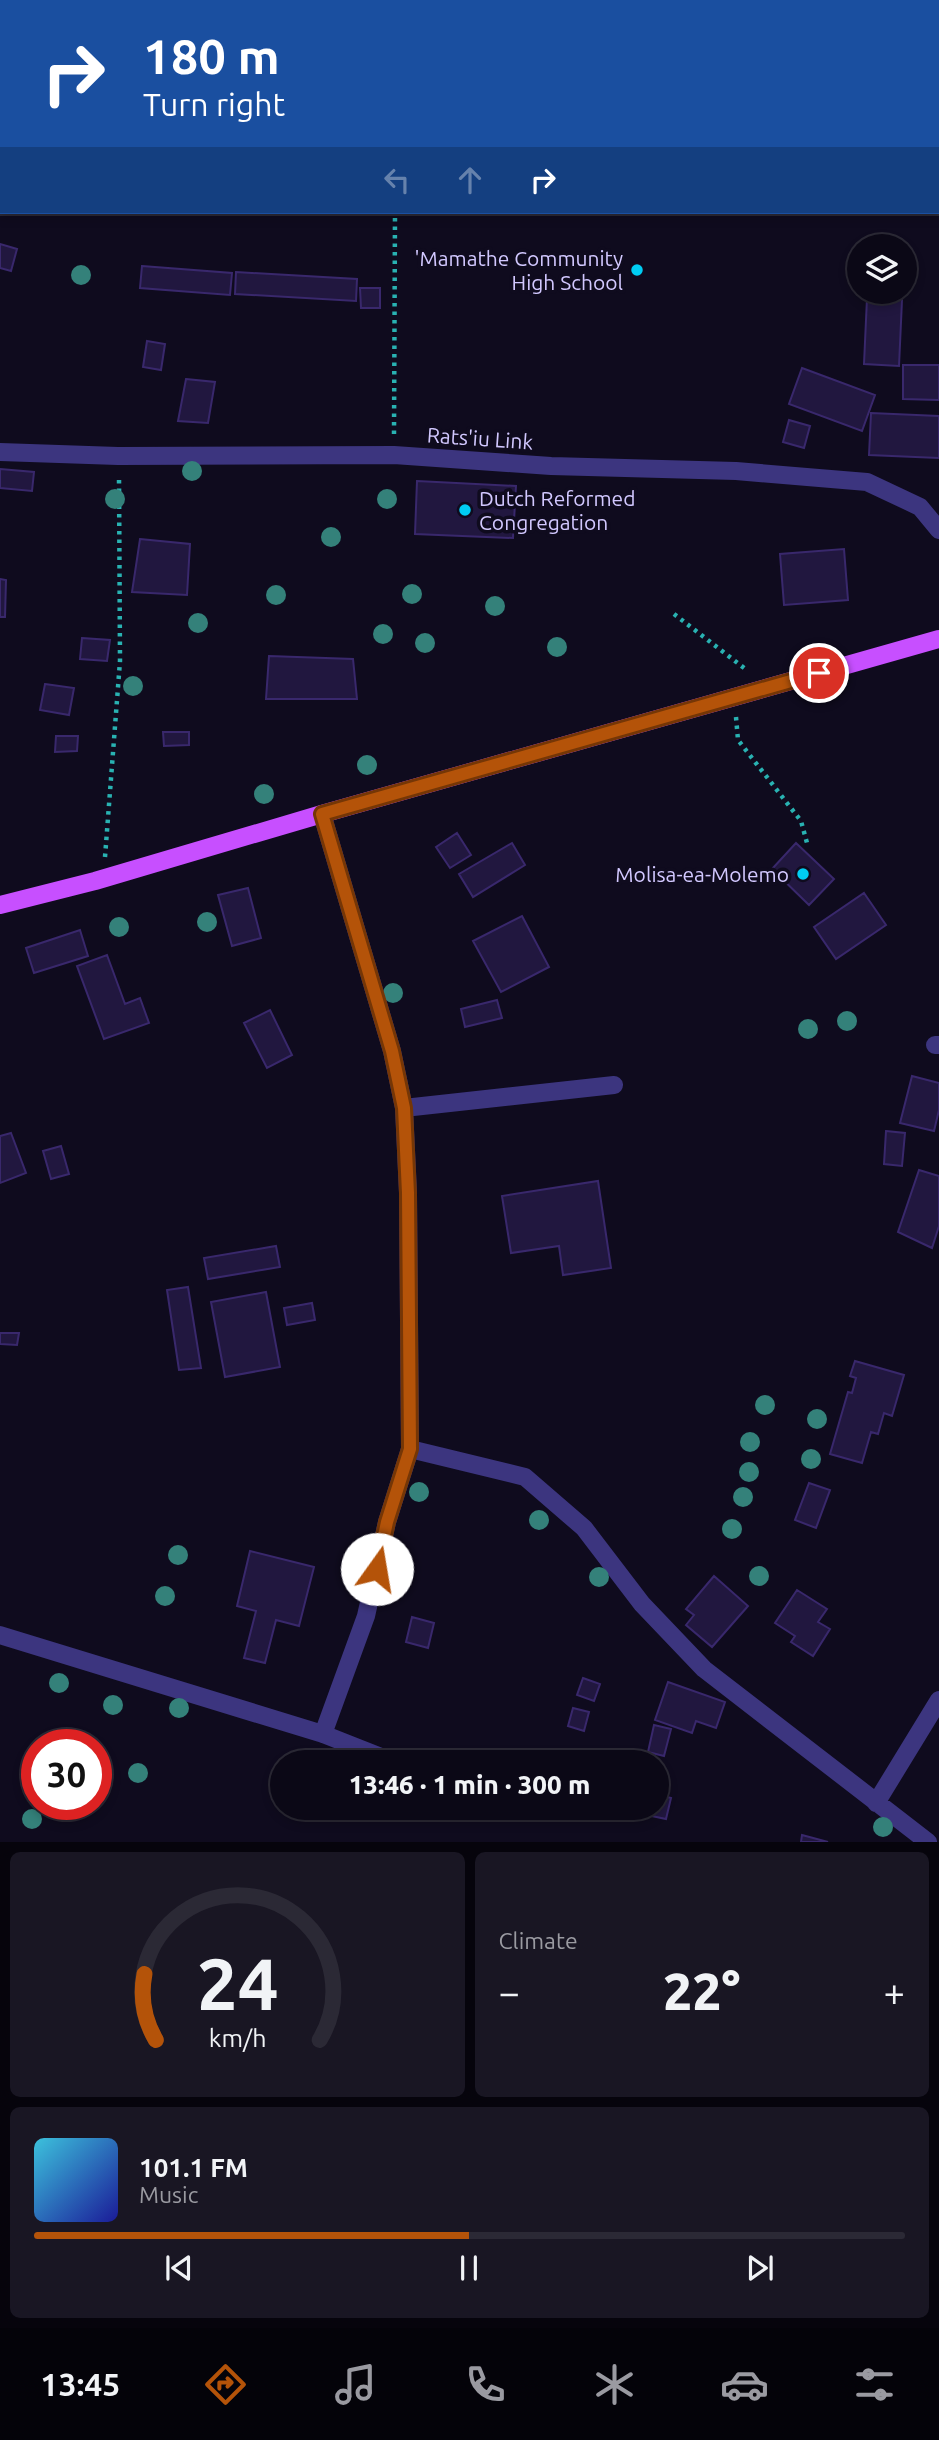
<!DOCTYPE html>
<html lang="en">
<head>
<meta charset="utf-8">
<style>
  body { margin:0; font-family:Ubuntu,sans-serif; background:#191623; color:#f1f3f6; height:100vh; display:flex; flex-direction:column; font-size:26px; white-space:nowrap }
  * { box-sizing:border-box; margin:0 }
  p { font-size:23px; color:#9a9aa1 }
  .icon { flex:none; width:38px; height:38px; fill:none; stroke:currentColor; stroke-width:2; stroke-linecap:round; stroke-linejoin:round }
  .map { position:relative; height:1842px; overflow:hidden }
  .panel { display:flex; flex-direction:column; gap:10px; padding:10px; background:#06040c; flex:1 }
  .panel>* { flex:none }
  .banner { position:absolute; left:0px; top:0px; width:940px; height:214px; box-shadow:0 4px 10px #0003,0 0 0 2px #2b2935; background:#1a4fa0; color:#fff; overflow:hidden }
  .buttons { position:absolute; left:847px; top:234px; display:grid; gap:14px }
  .buttons a { display:grid; place-items:center; width:70px; height:70px; border-radius:50%; background:#0b0816; box-shadow:0 4px 10px #0003,0 0 0 2px #2b2935; font-size:35px }
  .speed { position:absolute; left:21px; top:1729px; display:flex; gap:14px; font-size:35px; font-weight:700; text-align:center }
  .speed>* { display:grid; place-content:center; width:91px; height:91px; border-radius:50%; background:#0b0816; box-shadow:0 4px 10px #0003,0 0 0 2px #2b2935; line-height:1 }
  .speed .limit { border:10px solid #d22; background:#fff; color:#111 }
  .pin { position:absolute; display:grid; place-items:center; width:60px; height:60px; color:#fff; margin:-30px; border:4px solid #fff; border-radius:50%; box-shadow:0 2px 7px #0007 }
  .me { position:absolute; width:77px; margin:-38px; rotate:13deg; stroke-linejoin:round; filter:drop-shadow(0 0 5px #0008) }
  .turn { display:flex; align-items:center; gap:24px; height:147px; padding:0 28px; font-size:32px }
  .turn .icon { width:91px; height:91px; stroke-width:2.5 }
  .turn b { display:block; font-size:49px; line-height:60px }
  .lanes { display:flex; align-items:center; height:66px; padding:0 28px; background:#0003; justify-content:center; gap:35px; direction:ltr }
  .lanes .off { opacity:.35 }
  .big { font-size:52px; font-weight:800; line-height:1.1 }
  .panel .tile { flex:1; display:flex; flex-direction:column; justify-content:center; gap:10px; min-width:0; padding:0 24px; border-radius:10px; background:#191623 }
  .panel .dial { align-items:center; gap:0 }
  .dial svg { height:182px; overflow:visible; fill:none; stroke:#2b2935; stroke-width:7; stroke-linecap:round; text-anchor:middle }
  .dial text { fill:#f1f3f6; stroke:none }
  .song { display:flex; align-items:center; gap:21px }
  .cover { width:84px; height:84px; border-radius:10px; background:linear-gradient(135deg,hsl(190 70% 55%),hsl(240 70% 35%)) }
  .played { height:7px; border-radius:4px; background:linear-gradient(90deg,#b45309 50%,#2b2935 50%) }
  .keys { display:flex; justify-content:space-around; direction:ltr }
  .heat { display:flex; justify-content:space-between; align-items:center; font-size:38px; direction:ltr }
  .panel .tiles { flex:1; display:grid; gap:10px; grid-template-columns:1fr 1fr }
  .tile:last-child { grid-column:span 2 }
  .trip { position:absolute; left:270px; top:1750px; width:399px; height:70px; border-radius:35px; background:#0b0816; box-shadow:0 4px 10px #0003,0 0 0 2px #2b2935; font-weight:800; line-height:70px; text-align:center }
  .tab-bar { display:flex; height:112px; justify-content:space-around; align-items:center; background:#040309; color:#9a9aa1 }
  .tab-bar .icon { width:49px; height:49px }
  .tab-bar .active { color:#b45309 }
  .tab-bar b { font-size:32px; color:#f1f3f6 }
  .map>svg:first-child { display:block }
  .green { fill:#0e2728 }
  .building { fill:#21173f; stroke:#39286c; stroke-width:2 }
  .lines { fill:none; stroke-linecap:round; stroke-linejoin:round }
  .path { stroke:#29b2b2; stroke-width:4.5; stroke-dasharray:3.5 5; stroke-linecap:butt }
  .minor { stroke:#3c357f; stroke-width:18 }
  .major { stroke:#c74fff; stroke-width:18 }
  .tree { fill:#34817a }
  .route-casing { stroke:#753606; stroke-width:18 }
  .route { stroke:#b45309; stroke-width:12 }
  .poi-dot { fill:#00cdf3; stroke:#0f0b1e; stroke-width:2.5 }
  .labels { text-anchor:middle; dominant-baseline:central; stroke-width:7; stroke-linejoin:round; paint-order:stroke }
  .poi-label { font-size:21px; fill:#d2c8ff; stroke:#0f0b1e; text-anchor:end }
  .street-label { font-size:21px; fill:#d2c8ff; stroke:#0f0b1e }
</style>
</head>
<body>
<div class="map">
<svg width="939" height="1842" viewBox="0 0 939 1842">
  <rect width="100%" height="100%" fill="#0f0b1e"/>
  <!-- green -->
  <path class="green" d="M0 0H266L267 2H2L0 39Z"/>
  <!-- building -->
  <path class="building" d="M0 244 17 249 11 271 0 268Z
    M142 266 232 273 230 295 140 288Z
    M236 272 357 279 356 301 235 294Z
    M360 288H380V308H361Z
    M867 298 902 300 899 366 864 364Z
    M147 341 165 344 161 370 143 367Z
    M903 365H939V400L903 399Z
    M802 368 875 395 862 431 789 404Z
    M186 379 215 382 208 423 178 421Z
    M871 413 939 416V458L869 455Z
    M789 420 810 426 804 448 783 442Z
    M0 469 34 472 32 491 0 488Z
    M417 481 516 486 513 538 415 534Z
    M140 539 190 544 187 595 132 592Z
    M844 549 848 600 784 605 780 554Z
    M0 579 6 580 5 617H0Z
    M82 638 110 640 107 661 80 659Z
    M269 656 353 659 357 699H266Z
    M45 684 74 688 69 715 40 710Z
    M163 732H189V745L164 746Z
    M56 736H78L77 751 55 752Z
    M457 833 471 855 450 868 436 847Z
    M512 843 525 865 473 897 459 874Z
    M796 843 834 879 809 905 772 869Z
    M248 888 261 938 232 946 218 895Z
    M864 893 886 925 836 959 814 927Z
    M522 916 549 967 501 992 473 941Z
    M80 930 88 956 34 973 26 948Z
    M107 955 125 1004 140 998 149 1023 104 1039 77 966Z
    M497 1000 502 1018 465 1027 461 1009Z
    M270 1010 292 1055 267 1068 244 1023Z
    M912 1076 939 1083V1110L934 1131 900 1123Z
    M886 1131 905 1133 902 1166 884 1164Z
    M11 1133 26 1173 0 1183V1136Z
    M61 1146 69 1174 51 1179 43 1151Z
    M919 1170 939 1176V1226L932 1248 898 1232Z
    M598 1181 611 1268 563 1275 559 1246 511 1253 502 1196Z
    M276 1246 280 1267 208 1279 204 1258Z
    M188 1287 201 1368 179 1370 167 1290Z
    M266 1292 280 1367 225 1377 211 1302Z
    M312 1303 315 1320 287 1325 284 1308Z
    M0 1333H19L17 1345 0 1344Z
    M855 1361 904 1375 892 1416 884 1413 878 1434 871 1432 862 1463 830 1454 848 1392 852 1393 856 1378 850 1376Z
    M809 1483 830 1490 816 1528 795 1520Z
    M250 1551 314 1567 299 1626 276 1620 265 1663 244 1658 256 1611 237 1606Z
    M714 1576 748 1606 712 1647 686 1625 694 1615 686 1609Z
    M797 1590 827 1609 818 1622 830 1629 813 1656 791 1642 795 1636 775 1623Z
    M412 1617 434 1623 428 1648 406 1642Z
    M583 1678 600 1684 594 1701 577 1695Z
    M668 1682 725 1702 716 1728 696 1721 692 1733 655 1720Z
    M573 1708 589 1712 584 1731 568 1726Z
    M654 1725 671 1729 664 1756 648 1752Z
    M656 1794 671 1798 666 1819 628 1811 629 1808H656Z
    M68 1804H88L83 1812Z
    M802 1835 828 1842H801Z"/>
  <g class="lines">
    <!-- path -->
    <path class="path" d="M396 0V2
      M394 434 395 212
      M674 614 748 671
      M736 717 738 740 801 821 807 843
      M105 857 120 661 119 477"/>
    <!-- minor -->
    <path class="minor" d="M0 452 118 456 394 455 551 466 736 471 867 482 920 507 939 530
      M322 814 392 1051 404 1108 408 1193 410 1449 387 1522 366 1616 323 1734
      M935 1045H939
      M404 1108 614 1085
      M410 1449 525 1477 584 1528 642 1604 704 1669 928 1842
      M0 1635 323 1734 394 1762
      M876 1803 939 1700"/>
    <!-- major -->
    <path class="major" d="M0 905 95 881 322 814 939 639"/>
  </g>
  <!-- trees -->
  <g class="tree">
    <circle cx="81" cy="275" r="10"/>
    <circle cx="192" cy="471" r="10"/>
    <circle cx="115" cy="499" r="10"/>
    <circle cx="387" cy="499" r="10"/>
    <circle cx="331" cy="537" r="10"/>
    <circle cx="412" cy="594" r="10"/>
    <circle cx="276" cy="595" r="10"/>
    <circle cx="495" cy="606" r="10"/>
    <circle cx="198" cy="623" r="10"/>
    <circle cx="383" cy="634" r="10"/>
    <circle cx="425" cy="643" r="10"/>
    <circle cx="557" cy="647" r="10"/>
    <circle cx="133" cy="686" r="10"/>
    <circle cx="367" cy="765" r="10"/>
    <circle cx="264" cy="794" r="10"/>
    <circle cx="207" cy="922" r="10"/>
    <circle cx="119" cy="927" r="10"/>
    <circle cx="393" cy="993" r="10"/>
    <circle cx="847" cy="1021" r="10"/>
    <circle cx="808" cy="1029" r="10"/>
    <circle cx="765" cy="1405" r="10"/>
    <circle cx="817" cy="1419" r="10"/>
    <circle cx="750" cy="1442" r="10"/>
    <circle cx="811" cy="1459" r="10"/>
    <circle cx="749" cy="1472" r="10"/>
    <circle cx="419" cy="1492" r="10"/>
    <circle cx="743" cy="1497" r="10"/>
    <circle cx="539" cy="1520" r="10"/>
    <circle cx="732" cy="1529" r="10"/>
    <circle cx="178" cy="1555" r="10"/>
    <circle cx="759" cy="1576" r="10"/>
    <circle cx="599" cy="1577" r="10"/>
    <circle cx="165" cy="1596" r="10"/>
    <circle cx="59" cy="1683" r="10"/>
    <circle cx="113" cy="1705" r="10"/>
    <circle cx="179" cy="1708" r="10"/>
    <circle cx="138" cy="1773" r="10"/>
    <circle cx="32" cy="1819" r="10"/>
    <circle cx="883" cy="1827" r="10"/>
  </g>
  <g class="lines">
    <defs>
      <path id="route" d="M377 1569 387 1522 410 1449 408 1193 404 1108 392 1051 322 814 819 673"/>
    </defs>
    <!-- route casing -->
    <use href="#route" class="route-casing"/>
    <!-- route -->
    <use href="#route" class="route"/>
  </g>
  <!-- markers -->
  <g class="poi-dot">
    <circle cx="637" cy="270" r="7"/>
    <circle cx="465" cy="510" r="7"/>
    <circle cx="803" cy="874" r="7"/>
  </g>
  <g class="labels">
    <!-- poi labels -->
    <g class="poi-label">
      <text x="623" y="258">'Mamathe Community<tspan x="623" dy="24">High School</tspan></text>
      <text x="479" y="498" text-anchor="start">Dutch Reformed<tspan x="479" dy="24">Congregation</tspan></text>
      <text x="789" y="874">Molisa-ea-Molemo</text>
    </g>
    <!-- street labels -->
    <g class="street-label">
      <text transform="translate(480 438) rotate(4)">Rats'iu Link</text>
    </g>
  </g>
</svg>
<div class="buttons">
<a><svg class="icon" aria-label="layers" viewBox="0 0 24 24"><path d="M12 4l9 5-9 5-9-5zM3 14l9 5 9-5"/></svg></a>
</div>
<div class="speed"><div class="limit">30</div></div>
<div class="pin" style="left:819px;top:673px;background:#d93025"><svg class="icon" aria-label="arrive" viewBox="0 0 24 24"><path d="M6 21V4h12l-3 4 3 4H6"/></svg></div>
<svg class="me" style="left:377px;top:1569px" viewBox="-20 -20 40 40"><circle r="19" fill="#fff"/><path d="M0-13L10 11 0 6-10 11z" fill="#b45309"/></svg>
<div class="trip">13:46 · 1 min · 300 m</div>
<div class="banner">
<div class="turn"><svg class="icon" aria-label="right" viewBox="0 0 24 24"><path d="M7 20v-9h11M14 6l5 5-5 5"/></svg><div><b>180 m</b>Turn right</div></div>
<div class="lanes"><svg class="icon off" aria-label="left" viewBox="0 0 24 24"><path d="M17 20v-9H6M10 6l-5 5 5 5"/></svg><svg class="icon off" aria-label="ahead" viewBox="0 0 24 24"><path d="M12 20V5M6 11l6-6 6 6"/></svg><svg class="icon" aria-label="right" viewBox="0 0 24 24"><path d="M7 20v-9h11M14 6l5 5-5 5"/></svg></div>
</div>
</div>
<section class="panel">
<div class="tiles">
<div class="tile dial"><svg viewBox="0 0 100 80">
<path d="M14 69A42 42 0 1 1 86 69"/>
<path d="M14 69A42 42 0 0 1 9 40" stroke="#b45309"/>
<text x="50" y="56" font-size="32" font-weight="700">24</text>
<text x="50" y="72" font-size="11">km/h</text>
</svg></div>
<div class="tile"><p>Climate</p>
<div class="heat"><a>−</a><b class="big">22°</b><a>+</a></div>
</div>
<div class="tile">
<div class="song"><i class="cover"></i><div><b>101.1 FM</b><p>Music</p></div></div>
<div class="played"></div>
<div class="keys"><svg class="icon" aria-label="previous" viewBox="0 0 24 24"><path d="M18 5L8 12l10 7zM5 5v14"/></svg><svg class="icon" aria-label="pause" viewBox="0 0 24 24"><path d="M8 5v14M16 5v14"/></svg><svg class="icon" aria-label="next" viewBox="0 0 24 24"><path d="M6 5l10 7-10 7zM19 5v14"/></svg></div>
</div>
</div>
</section>
<nav class="tab-bar">
<b>13:45</b>
<svg class="icon active" aria-label="directions" viewBox="0 0 24 24"><path d="M12 3l9 9-9 9-9-9zM9 14v-3h6M13 9l2 2-2 2"/></svg>
<svg class="icon" aria-label="music" viewBox="0 0 24 24"><path d="M9 18V5l10-2v13"/><circle cx="6" cy="18" r="3"/><circle cx="16" cy="16" r="3"/></svg>
<svg class="icon" aria-label="phone" viewBox="0 0 24 24"><path d="M5 4h4l2 5-3 2q2 4 5 5l2-3 5 2v4C11 20 4 13 5 4z"/></svg>
<svg class="icon" aria-label="climate" viewBox="0 0 24 24"><path d="M12 3v18M4 7l16 10M4 17L20 7"/></svg>
<svg class="icon" aria-label="car" viewBox="0 0 24 24"><path d="M5 17H2v-5l4-1 3-4h7l3 4 3 1v5h-3M9 17h6M6 11h13"/><circle cx="7" cy="17" r="2"/><circle cx="17" cy="17" r="2"/></svg>
<svg class="icon" aria-label="filters" viewBox="0 0 24 24"><path d="M4 7h16M4 17h16"/><circle cx="9" cy="7" r="2"/><circle cx="15" cy="17" r="2"/></svg>
</nav>
</body>
</html>
